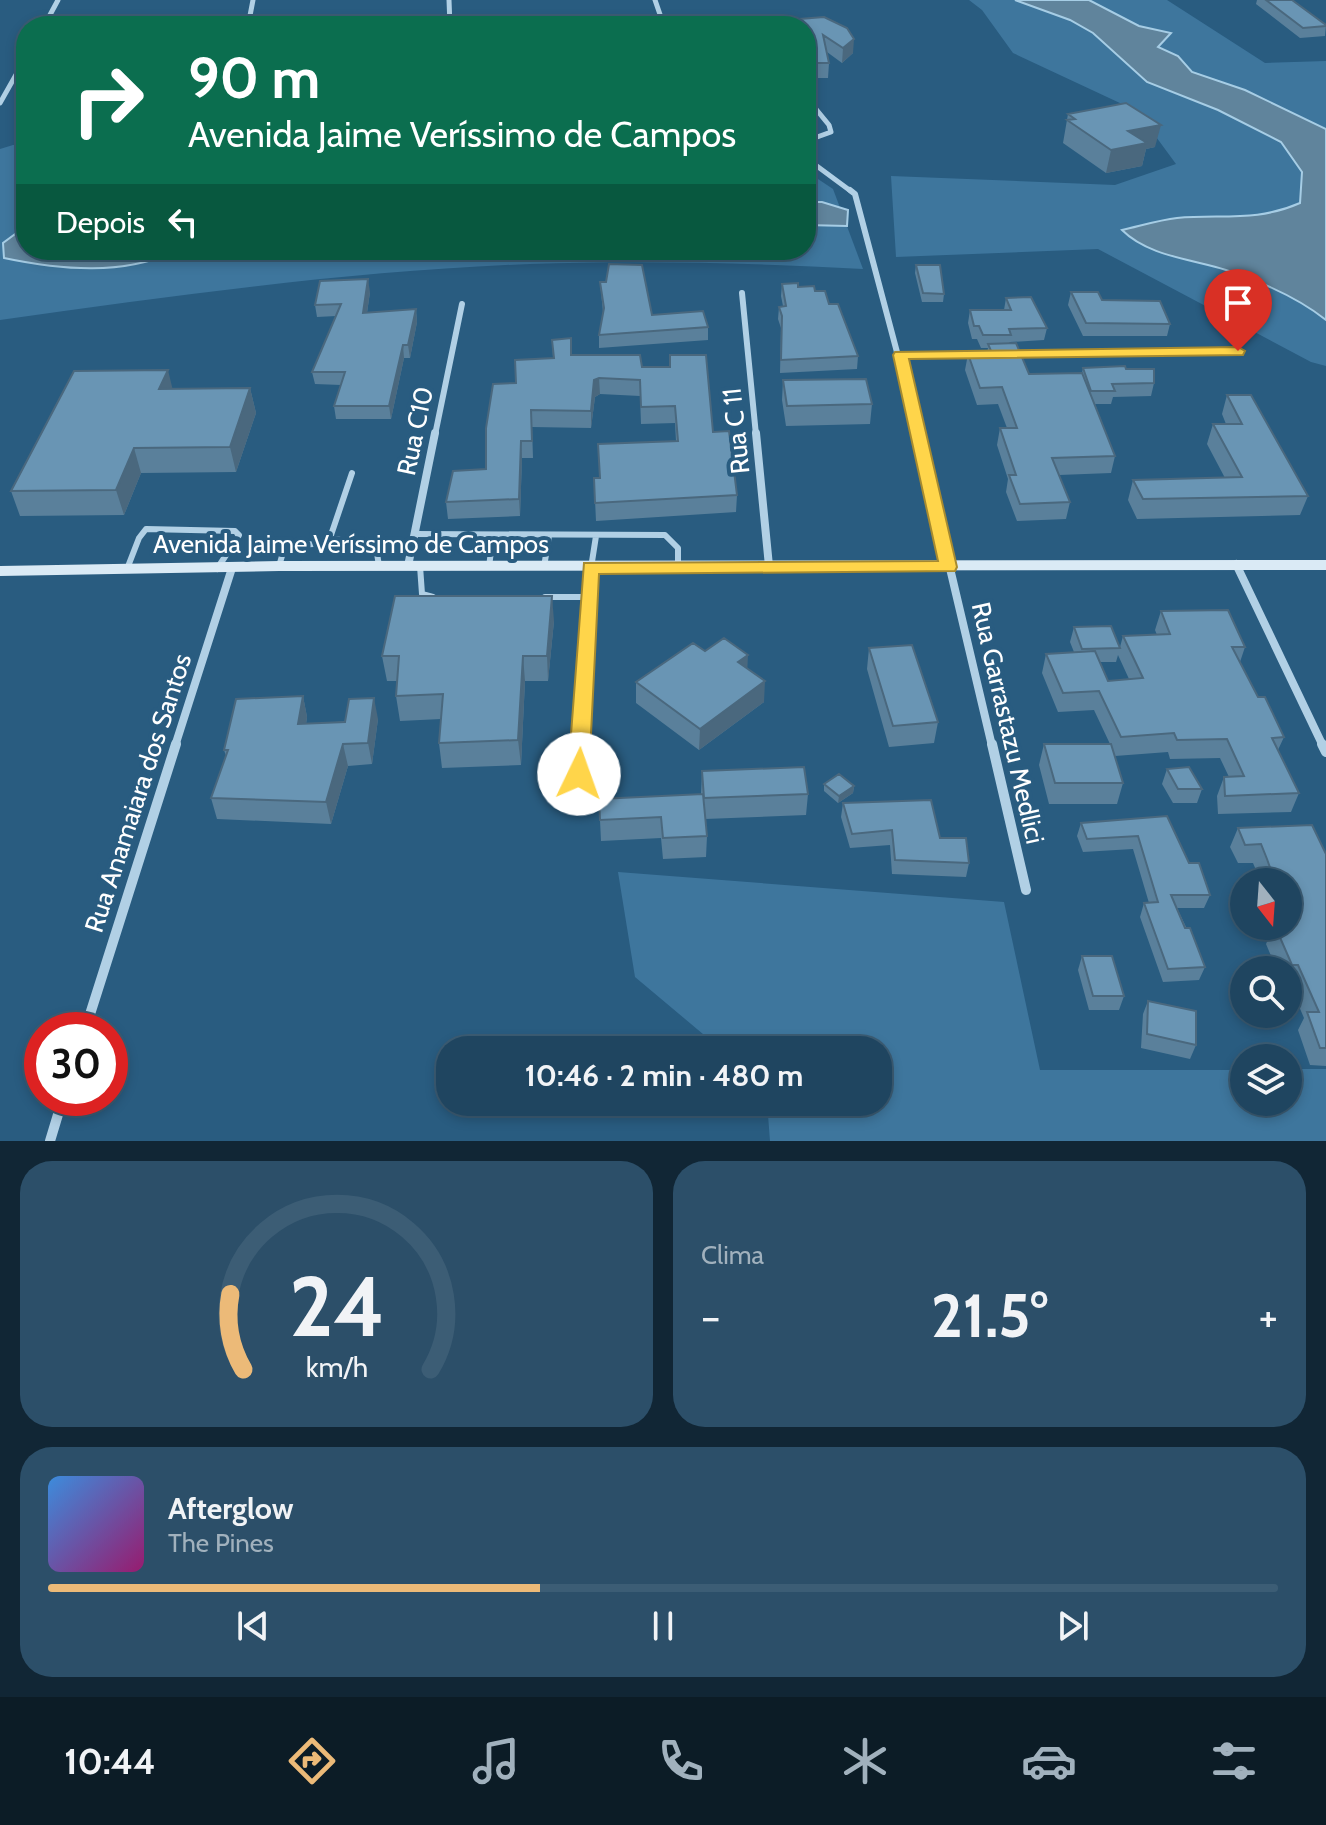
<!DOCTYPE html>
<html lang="pt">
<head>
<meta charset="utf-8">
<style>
  body { margin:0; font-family:Cabin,sans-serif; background:#2c4f69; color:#f1f3f6; height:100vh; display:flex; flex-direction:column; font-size:30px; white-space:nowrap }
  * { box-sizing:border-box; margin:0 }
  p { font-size:26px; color:#a1b1bd }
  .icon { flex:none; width:44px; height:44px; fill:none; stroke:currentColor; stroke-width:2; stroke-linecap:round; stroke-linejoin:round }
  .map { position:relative; height:1141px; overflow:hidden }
  .sheet { display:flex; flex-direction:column; gap:20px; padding:20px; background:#112635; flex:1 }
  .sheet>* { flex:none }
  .top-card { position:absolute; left:16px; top:16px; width:800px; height:244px; border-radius:32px; box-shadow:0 4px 12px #0003,0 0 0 2px #3c5d75; background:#0b6e4f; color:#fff; overflow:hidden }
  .needle { width:52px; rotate:163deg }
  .controls { position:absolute; left:1230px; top:868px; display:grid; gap:16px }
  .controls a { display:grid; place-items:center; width:72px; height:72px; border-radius:50%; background:#1f4560; box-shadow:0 4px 12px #0003,0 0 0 2px #3c5d75; font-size:40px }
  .speed { position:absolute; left:24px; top:1012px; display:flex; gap:16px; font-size:40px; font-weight:700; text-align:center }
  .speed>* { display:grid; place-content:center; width:104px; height:104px; border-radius:50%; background:#1f4560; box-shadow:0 4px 12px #0003,0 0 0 2px #3c5d75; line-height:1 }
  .speed .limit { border:12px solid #d22; background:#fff; color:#111 }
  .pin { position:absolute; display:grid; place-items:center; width:68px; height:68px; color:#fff; margin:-82px -34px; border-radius:50% 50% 50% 0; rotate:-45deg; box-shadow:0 0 8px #0007 }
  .pin .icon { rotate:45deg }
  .me { position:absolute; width:88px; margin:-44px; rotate:3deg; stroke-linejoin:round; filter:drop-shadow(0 0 6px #0008) }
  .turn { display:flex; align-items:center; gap:28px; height:168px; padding:0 40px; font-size:36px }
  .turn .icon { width:104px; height:104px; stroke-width:2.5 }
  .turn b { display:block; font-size:56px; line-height:68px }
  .then { display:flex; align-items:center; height:76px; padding:0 40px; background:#0003; gap:16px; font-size:30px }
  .big { font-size:60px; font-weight:700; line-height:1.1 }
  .sheet .card { flex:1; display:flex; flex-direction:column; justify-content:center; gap:12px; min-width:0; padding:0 28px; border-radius:32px; background:#2c4f69 }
  .sheet .dial { align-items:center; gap:0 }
  .dial svg { height:208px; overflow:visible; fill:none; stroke:#3c5d75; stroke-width:7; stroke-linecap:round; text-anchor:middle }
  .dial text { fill:#f1f3f6; stroke:none }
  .song { display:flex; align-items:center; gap:24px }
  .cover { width:96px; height:96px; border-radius:12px; background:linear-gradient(135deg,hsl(210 70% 55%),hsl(320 70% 35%)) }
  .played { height:8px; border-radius:4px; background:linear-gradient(90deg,#ecba78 40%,#3c5d75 40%) }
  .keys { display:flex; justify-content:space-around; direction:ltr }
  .heat { display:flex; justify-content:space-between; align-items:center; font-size:44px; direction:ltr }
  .sheet .tiles { flex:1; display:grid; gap:20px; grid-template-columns:1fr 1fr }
  .card:last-child { grid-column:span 2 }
  .trip { position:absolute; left:436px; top:1036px; width:456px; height:80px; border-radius:32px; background:#1f4560; box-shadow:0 4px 12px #0003,0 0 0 2px #3c5d75; font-weight:700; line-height:80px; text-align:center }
  .tab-bar { display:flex; height:128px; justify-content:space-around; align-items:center; background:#0c1c26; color:#a1b1bd }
  .tab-bar .icon { width:56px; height:56px }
  .tab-bar .active { color:#ecba78 }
  .tab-bar b { font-size:36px; color:#f1f3f6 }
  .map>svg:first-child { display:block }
  .green { fill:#3e769d }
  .water { fill:#60849c; stroke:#a6cde5; stroke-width:2 }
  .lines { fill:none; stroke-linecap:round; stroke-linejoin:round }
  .lane { stroke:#b1d0e5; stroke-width:6 }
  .street-far3 { stroke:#b1d0e5; stroke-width:5 }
  .street-far2 { stroke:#b1d0e5; stroke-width:6 }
  .street-far1 { stroke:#b1d0e5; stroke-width:8 }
  .street { stroke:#b1d0e5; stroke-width:10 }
  .secondary { fill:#daeaf5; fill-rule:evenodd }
  .wall { fill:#5a809b; fill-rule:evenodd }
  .shaded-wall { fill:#4a687e }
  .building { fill:#6995b4; stroke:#4a687e; stroke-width:2 }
  .route { fill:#ffd54a; stroke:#a68a30; stroke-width:2 }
  .labels { text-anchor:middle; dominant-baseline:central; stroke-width:8; stroke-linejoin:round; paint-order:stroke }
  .street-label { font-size:26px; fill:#fff; stroke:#295c80 }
</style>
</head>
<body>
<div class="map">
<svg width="1326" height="1141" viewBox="0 0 1326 1141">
  <rect width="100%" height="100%" fill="#295c80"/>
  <!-- green -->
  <path class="green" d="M969 0H1167L1265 63 1326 61V366L1311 362 1098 249 896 257 891 176 1115 185 1176 164 1137 111 1013 53 982 10Z
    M13 145H26V250H806V171L833 189 863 269C752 263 640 260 530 264 352 271 176 295 0 320V149Z
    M618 872 1004 902 1040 1070H1244V1102H1288V1069H1326V1141H770L767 1102H878V1050H722L635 977Z"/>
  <!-- water -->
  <path class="water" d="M1015 0H1089L1139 26 1171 33 1158 47 1178 56 1192 72 1245 90 1326 129V320C1297 297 1262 282 1226 270 1191 259 1148 256 1122 230 1140 226 1159 220 1177 218 1222 214 1257 222 1300 203L1302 172 1281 142 1218 110 1147 82 1093 33 1070 20Z
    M806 202H822L848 210 847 226 806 225Z
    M26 226V250H178C125 276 61 270 4 258L3 243Z"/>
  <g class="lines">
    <!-- lane -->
    <path class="lane" d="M414 534 665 535 678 548V567
      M328 539 370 542 376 547 379 566
      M279 566 285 546 313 544 330 538 352 473
      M420 566 422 594 433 597
      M489 567 493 535
      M544 567 549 536
      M591 568 596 536
      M127 569 139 538 146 529 235 531 239 535 217 569
      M545 597H588"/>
    <!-- street-far3 -->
    <path class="street-far3" d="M449 0 450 26
      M655 0 664 26
      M44 26 58 0
      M248 26 253 0
      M806 97 829 125 831 132 806 141
      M0 103 26 57
      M806 158 852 192"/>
    <!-- street-far2 -->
    <path class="street-far2" d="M850 190 855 194 919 435
      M742 293 756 435
      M1013 354 1238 351
      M900 355 975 354
      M435 435 462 304"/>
    <!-- street-far1 -->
    <path class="street-far1" d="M756 433 769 566
      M918 433 992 746
      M1236 564 1323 746
      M408 566 435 433
      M175 746 232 568
      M581 746 591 568"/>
    <!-- street -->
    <path class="street" d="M992 744 1026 890
      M1322 744 1326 752
      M579 774 581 744
      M85 1030 176 744
      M50 1141 63 1098"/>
    <!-- secondary -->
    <path class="secondary" d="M1326 560V570L279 571 0 576V566L279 561Z"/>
  </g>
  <!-- wall -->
  <path class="wall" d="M1257 0H1292L1326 25 1325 36 1300 38 1256 4Z
    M824 17 853 53 842 63 827 52 829 63 828 78H806V26H787V20Z
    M1068 114 1155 147 1146 149 1142 166 1106 173 1063 143Z
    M916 265 944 294 943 302H922L915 273Z
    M600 282 652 315 708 327V340L599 348V335L603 312Z
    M782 284 815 291 829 304 858 356 857 369 780 373 781 328 778 319 779 307 783 306 781 296Z
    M370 292 367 313 416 309 417 322 410 358H404L391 419H336L334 406 341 385 315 384 312 372 336 316 317 317 315 305Z
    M1071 292 1102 300 1170 324 1167 336H1083L1068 305Z
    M1006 298 1047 328 1044 340 1010 342 1009 343 1029 374 1082 373 1083 368 1126 369 1154 383 1151 396 1113 397 1111 404H1095L1115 456 1111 473 1059 475 1070 502 1066 519 1017 521 1006 492 1008 479 997 445 1000 428H1007L998 404 977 405 965 370 968 354 987 353 988 348H981L977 339H972L968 323 970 310H1004Z
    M552 340 571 355 642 367 713 432 737 495 736 512 596 521 594 478H600L676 441 675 423 641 424 640 396 600 394 595 397 591 428 532 427 533 458H522L520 516 448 519 446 502 486 469 516 383 553 358Z
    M783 380 872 404 870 424 786 426 782 400Z
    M250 388 256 413 236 472 141 473 124 515 20 516 11 491 173 389Z
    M1227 395 1308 496 1300 515 1137 519 1128 500 1133 480 1225 478 1207 444 1213 424H1226L1222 414Z
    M1161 611 1245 647 1240 662 1258 697 1284 737 1278 750 1299 793 1291 812 1218 814 1217 796 1224 777H1229L1220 758 1170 759 1168 752 1115 756 1123 783 1117 804H1049L1039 765 1044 744H1110L1094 710 1058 712 1042 673 1046 654 1074 652 1070 642 1074 627 1120 647 1123 636 1157 635 1155 630ZM1118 655 1129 679 1108 681 1100 662H1116Z
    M554 621 548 681H525L521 765 442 768 439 743 441 719 400 721 396 696 397 681H387L382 656Z
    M869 648 938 722 934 743 889 747 867 669Z
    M705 651 747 668 764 702 699 750 636 703V682Z
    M303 696 307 717 306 724 378 719 372 764 348 766 331 824 217 819 211 798 226 756 224 750Z
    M1167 769 1202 789 1197 803H1173L1162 784Z
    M702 771 808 794 806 815 705 819 707 836 706 857 663 859 661 838 601 841 599 799 701 794Z
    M824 784 854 786 853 793 838 803 824 791Z
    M843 803 940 838 969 863 966 877 892 874 890 845 850 848 841 817Z
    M1167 816 1189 863 1210 895 1204 908H1177L1205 967 1199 980 1163 982 1140 917 1144 903H1149L1133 849 1083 852 1077 836 1081 823Z
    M1238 828 1326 854V1066L1310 1065 1298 1030 1304 1018 1289 983H1288V970H1277L1266 944 1274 926H1288V882H1261L1253 863H1238L1230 847Z
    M1082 956 1124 996 1119 1010H1089L1078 970Z
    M1148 1001 1196 1045 1190 1059 1141 1048 1143 1014Z"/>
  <!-- shaded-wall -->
  <path class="shaded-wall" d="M854 39 853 53 842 63 843 48Z
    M1161 125 1155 147 1146 149 1142 166 1106 173 1111 150 1128 131Z
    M368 279 370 292 365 326 363 313Z
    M416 309 417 322 410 358 408 345Z
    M403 345 404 358 391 419 389 406Z
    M168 370 174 395 159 389Z
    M599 378 600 394 595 397 591 428V411L594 380Z
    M250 388 256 413 236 472 230 447Z
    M521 441 522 458 520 516 519 499Z
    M134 448 141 473 124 515 116 490Z
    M552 596 554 621 548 681 547 656Z
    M748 655 747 676 738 662Z
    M523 656 525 681 521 765 518 740Z
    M765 681 764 702 699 750 700 729Z
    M303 696 307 717 303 745 298 724Z
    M374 698 378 719 372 764 368 743Z
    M343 744 348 766 331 824 326 802Z
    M854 786 853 793 838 803 839 796Z"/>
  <!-- building -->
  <path class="building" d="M1266 0H1292L1326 25V26L1303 28Z
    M824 17 847 28 854 39 843 48 823 35 829 63H806V26H788L787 20Z
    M1126 103 1161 125 1128 131 1147 143 1111 150 1067 120 1075 119 1068 114Z
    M609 264 642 265 652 315 703 311 708 327 599 335 604 308 600 282H606Z
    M916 265H940L944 294 923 293Z
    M368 279 363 313 416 309 408 345H403L389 406H334L345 372H312L341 304 315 305 320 281Z
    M798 283V287L814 286 815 291H825L829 304H838L858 356 781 360 782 316 779 307 786 306 782 284Z
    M1071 292H1098L1102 300 1160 301 1170 324 1086 323Z
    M1031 297 1047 328 1009 329 1011 335H983L979 326H974L970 310H1011L1006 298Z
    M571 338V355H640L642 367H670V355H706L713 432 729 431 737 495 595 503 594 478H600L598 444 678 441 675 406 641 407 640 380 599 378 594 380 591 411 531 410 532 441H521L519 499 446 502 453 471 486 469V428L493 384 516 383 515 360 554 358 552 340Z
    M1016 343 1029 374 1082 373 1115 456 1052 458 1070 502 1020 504 1009 475H1016L1000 428H1017L1002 387 980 388 968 354 992 353 988 344Z
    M1125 366 1126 369H1154V383L1112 384 1115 391H1091L1083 368Z
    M168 370 159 389 250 388 230 447 134 448 116 490 11 491 74 371Z
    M866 379 872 404 787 406 783 380Z
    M1227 395H1251L1308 496 1143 499 1133 480 1242 477 1213 424H1242Z
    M395 596H552L547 656H523L518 740 439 743 443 694 396 696 399 656H382Z
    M1228 610 1245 647H1232L1258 697H1265L1284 737 1272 738 1299 793 1225 796 1224 777 1244 776 1227 739 1177 740 1174 733 1121 737 1099 691 1063 693 1046 654 1095 651 1108 681 1143 678 1123 636 1170 634 1161 611Z
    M1111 626 1120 648 1082 649 1074 627Z
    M724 638 748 655 738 662 765 681 700 729 636 682 693 643 705 651Z
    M912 645 938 722 893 726 869 648Z
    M303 696 298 724 345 722 349 699 374 698 368 743 343 744 326 802 211 798 228 750H224L236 699Z
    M1044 744H1111L1123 783H1055Z
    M804 767 808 794 704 798 702 771Z
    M1189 767 1202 789H1178L1167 769Z
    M839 774 854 786 839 796 824 784Z
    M703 794 707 836 663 838 661 817 600 820 599 799Z
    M931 800 940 838H966L969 863 895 860 892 830 852 834 843 803Z
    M1167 816 1189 863H1199L1210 895H1171L1185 928H1190L1205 967 1168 969 1144 903 1158 902 1138 836 1087 839 1081 823Z
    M1312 825 1326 854V1048H1320L1307 1012H1319L1298 965H1292L1275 926H1288V882H1275L1267 859 1261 844 1245 845 1238 828Z
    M1082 956H1112L1124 996H1093Z
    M1148 1001 1196 1011V1045L1147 1034Z"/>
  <!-- route -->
  <path class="route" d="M1238 347 1245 351 1243 355 909 359 957 567 955 571 599 574 589 774 586 780H571L568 774 584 563 938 561 893 355 895 352Z"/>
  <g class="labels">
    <!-- street labels -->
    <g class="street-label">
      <text transform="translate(415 431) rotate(-78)">Rua C10</text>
      <text transform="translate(736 431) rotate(-96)">Rua C 11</text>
      <text x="351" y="544">Avenida Jaime Veríssimo de Campos</text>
      <text transform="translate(1008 723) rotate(77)">Rua Garrastazu Medlici</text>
      <text transform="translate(138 793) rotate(-72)">Rua Anamaiara dos Santos</text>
    </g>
  </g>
</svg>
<div class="controls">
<a><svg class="needle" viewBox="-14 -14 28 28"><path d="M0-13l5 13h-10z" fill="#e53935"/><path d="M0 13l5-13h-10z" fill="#a1b1bd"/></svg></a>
<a><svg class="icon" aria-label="search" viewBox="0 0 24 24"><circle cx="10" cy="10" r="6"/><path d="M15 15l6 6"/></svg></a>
<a><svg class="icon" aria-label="layers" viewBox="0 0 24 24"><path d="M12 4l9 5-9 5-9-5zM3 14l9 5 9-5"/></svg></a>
</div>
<div class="speed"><div class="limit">30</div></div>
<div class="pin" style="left:1238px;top:351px;background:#d93025"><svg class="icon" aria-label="arrive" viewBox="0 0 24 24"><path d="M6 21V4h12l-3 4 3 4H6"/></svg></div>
<svg class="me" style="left:579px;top:774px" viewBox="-20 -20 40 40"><circle r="19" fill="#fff"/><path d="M0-13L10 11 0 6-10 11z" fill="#ffd54a"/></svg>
<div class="trip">10:46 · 2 min · 480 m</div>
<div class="top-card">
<div class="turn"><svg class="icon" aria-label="right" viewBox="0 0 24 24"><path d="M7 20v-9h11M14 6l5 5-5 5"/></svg><div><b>90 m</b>Avenida Jaime Veríssimo de Campos</div></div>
<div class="then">Depois<svg class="icon" aria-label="left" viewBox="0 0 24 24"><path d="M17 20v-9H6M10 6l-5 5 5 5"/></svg></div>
</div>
</div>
<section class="sheet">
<div class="tiles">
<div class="card dial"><svg viewBox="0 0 100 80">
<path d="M14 69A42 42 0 1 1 86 69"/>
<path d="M14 69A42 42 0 0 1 9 40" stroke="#ecba78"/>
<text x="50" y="56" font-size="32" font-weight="700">24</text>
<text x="50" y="72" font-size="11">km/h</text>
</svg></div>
<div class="card"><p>Clima</p>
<div class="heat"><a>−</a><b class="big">21.5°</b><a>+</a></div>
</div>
<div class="card">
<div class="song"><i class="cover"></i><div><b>Afterglow</b><p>The Pines</p></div></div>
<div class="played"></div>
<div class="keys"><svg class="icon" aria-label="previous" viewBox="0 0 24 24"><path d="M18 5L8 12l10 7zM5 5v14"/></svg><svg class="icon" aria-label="pause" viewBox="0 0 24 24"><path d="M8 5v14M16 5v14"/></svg><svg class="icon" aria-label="next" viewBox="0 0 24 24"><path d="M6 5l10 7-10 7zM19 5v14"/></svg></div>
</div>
</div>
</section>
<nav class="tab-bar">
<b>10:44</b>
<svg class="icon active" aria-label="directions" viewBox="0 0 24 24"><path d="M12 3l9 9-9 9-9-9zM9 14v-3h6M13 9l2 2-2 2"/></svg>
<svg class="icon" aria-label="music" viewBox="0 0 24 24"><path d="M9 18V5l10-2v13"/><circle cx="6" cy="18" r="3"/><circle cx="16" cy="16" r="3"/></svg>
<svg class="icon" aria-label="phone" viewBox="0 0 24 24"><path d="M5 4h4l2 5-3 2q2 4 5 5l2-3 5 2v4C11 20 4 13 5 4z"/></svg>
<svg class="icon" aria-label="climate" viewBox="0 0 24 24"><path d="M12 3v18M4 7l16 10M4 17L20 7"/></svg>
<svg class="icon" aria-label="car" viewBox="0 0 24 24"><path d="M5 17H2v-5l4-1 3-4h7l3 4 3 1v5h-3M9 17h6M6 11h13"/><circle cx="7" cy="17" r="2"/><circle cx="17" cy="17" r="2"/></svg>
<svg class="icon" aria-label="filters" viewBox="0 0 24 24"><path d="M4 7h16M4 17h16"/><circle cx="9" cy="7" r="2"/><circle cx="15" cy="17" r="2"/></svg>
</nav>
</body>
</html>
